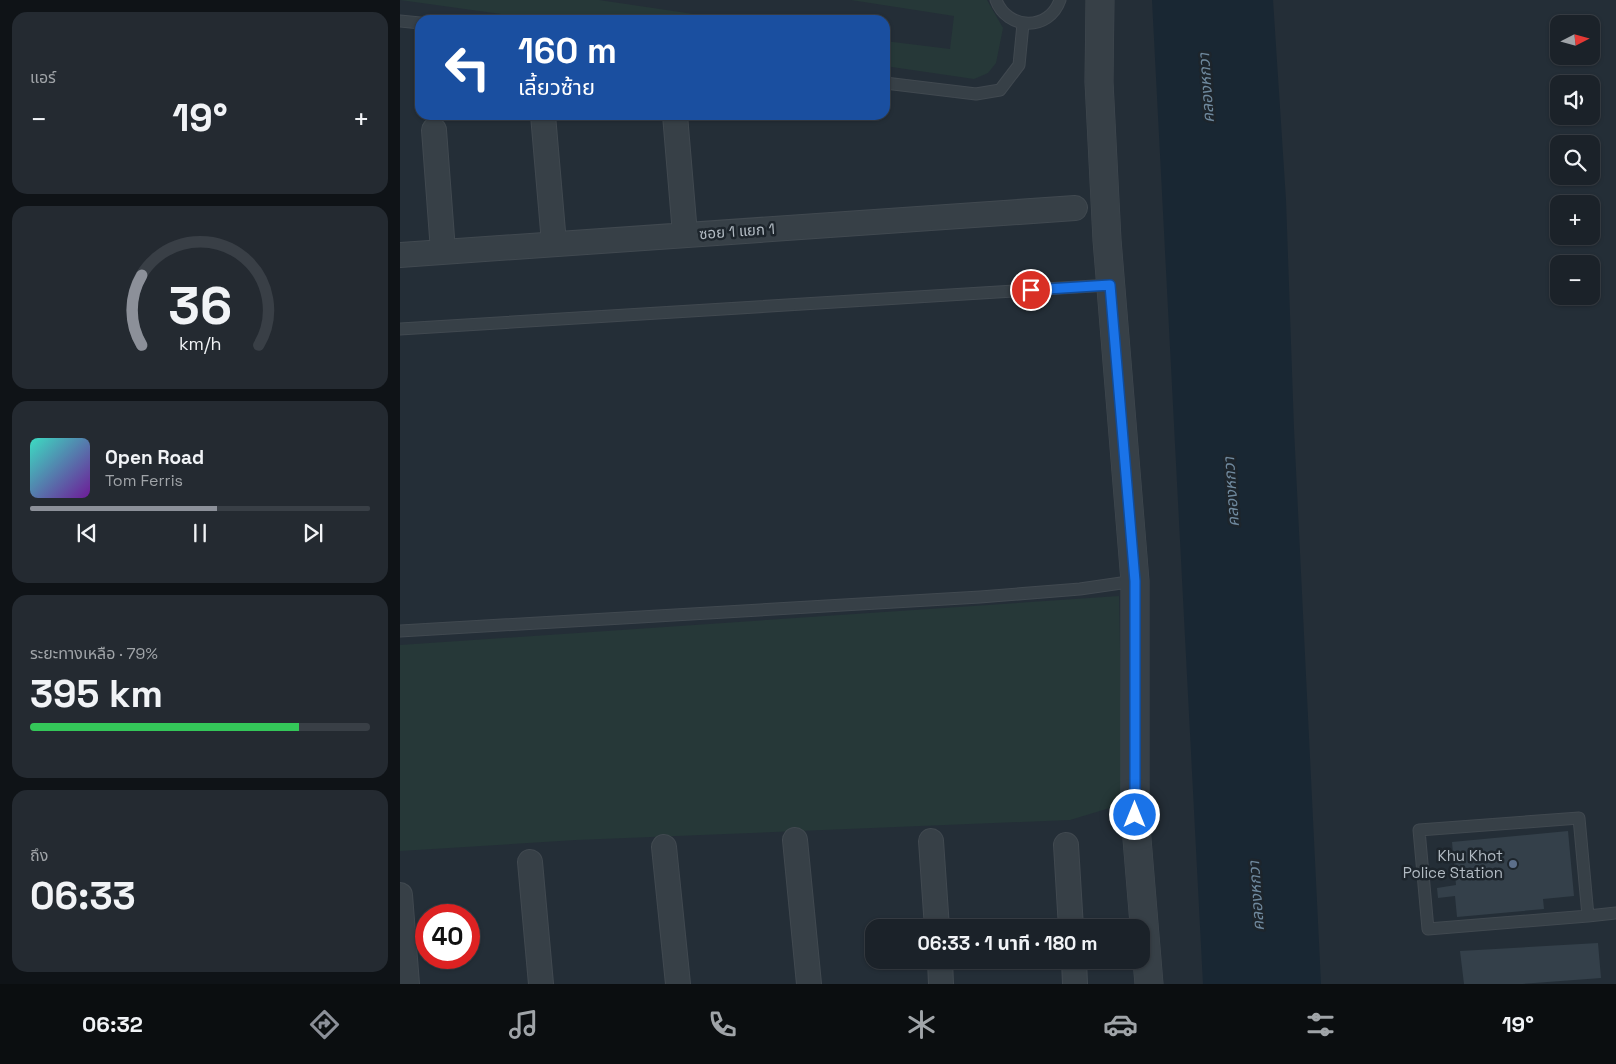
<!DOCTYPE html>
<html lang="th">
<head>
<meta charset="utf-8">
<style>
  body { margin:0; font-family:"Space Grotesk","Noto Sans Thai",sans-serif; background:#242a31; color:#f1f3f6; height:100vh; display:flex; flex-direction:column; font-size:19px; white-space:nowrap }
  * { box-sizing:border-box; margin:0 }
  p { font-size:16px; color:#a0a4a8 }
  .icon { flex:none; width:28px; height:28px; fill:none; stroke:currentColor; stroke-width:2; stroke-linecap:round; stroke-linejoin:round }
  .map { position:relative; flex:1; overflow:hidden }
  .panel { display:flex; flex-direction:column; gap:12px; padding:12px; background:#0f1317; width:400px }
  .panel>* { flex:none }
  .top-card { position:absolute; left:15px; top:15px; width:475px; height:105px; border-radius:15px; box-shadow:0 1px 4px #0004,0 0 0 1px #393f46; background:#1a4fa0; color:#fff; overflow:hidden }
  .needle { width:32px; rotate:84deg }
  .buttons { position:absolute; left:1150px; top:15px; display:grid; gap:10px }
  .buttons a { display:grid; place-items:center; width:50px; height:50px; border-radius:10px; background:#1b2229; box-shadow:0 1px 4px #0004,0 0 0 1px #393f46; font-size:25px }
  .speed { position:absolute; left:15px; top:904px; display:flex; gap:10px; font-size:25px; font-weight:700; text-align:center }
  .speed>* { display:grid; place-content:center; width:65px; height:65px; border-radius:50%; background:#1b2229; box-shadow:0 1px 4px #0004,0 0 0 1px #393f46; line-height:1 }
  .speed .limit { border:8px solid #d22; background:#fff; color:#111 }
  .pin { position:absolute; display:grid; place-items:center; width:42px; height:42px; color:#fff; margin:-21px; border:2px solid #fff; border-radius:50%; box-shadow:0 1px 5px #0007 }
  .me { position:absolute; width:55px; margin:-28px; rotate:0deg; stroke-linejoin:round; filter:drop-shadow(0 0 4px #0008) }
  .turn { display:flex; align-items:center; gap:18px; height:105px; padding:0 20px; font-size:22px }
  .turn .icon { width:65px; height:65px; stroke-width:2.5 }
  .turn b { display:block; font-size:35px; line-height:42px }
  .big { font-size:38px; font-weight:700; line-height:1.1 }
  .panel .card { flex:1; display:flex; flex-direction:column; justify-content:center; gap:8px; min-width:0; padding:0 18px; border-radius:15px; background:#242a31 }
  .panel .dial { align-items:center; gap:0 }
  .dial svg { height:130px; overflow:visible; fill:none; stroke:#393f46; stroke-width:7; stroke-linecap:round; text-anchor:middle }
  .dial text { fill:#f1f3f6; stroke:none }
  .song { display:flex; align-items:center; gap:15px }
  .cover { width:60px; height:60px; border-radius:8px; background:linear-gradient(135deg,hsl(170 70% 55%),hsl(280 70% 35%)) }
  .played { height:5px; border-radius:2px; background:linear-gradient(90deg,#8c9099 55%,#393f46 55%) }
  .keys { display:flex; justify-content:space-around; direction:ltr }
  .heat { display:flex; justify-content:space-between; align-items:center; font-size:28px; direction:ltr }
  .charge { height:8px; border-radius:4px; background:linear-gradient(90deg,#34c759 79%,#393f46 0) }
  .trip { position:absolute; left:465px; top:919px; width:285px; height:50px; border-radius:15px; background:#1b2229; box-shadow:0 1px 4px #0004,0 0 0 1px #393f46; font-weight:700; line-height:50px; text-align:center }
  .tab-bar { display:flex; height:80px; justify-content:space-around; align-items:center; background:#0b0e10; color:#a0a4a8 }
  .tab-bar .icon { width:35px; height:35px }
  .tab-bar .active { color:#8c9099 }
  .tab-bar b { font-size:22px; color:#f1f3f6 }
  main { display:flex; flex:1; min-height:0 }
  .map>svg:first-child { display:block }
  .green { fill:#263838 }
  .water { fill:#192733 }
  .building { fill:#34404a }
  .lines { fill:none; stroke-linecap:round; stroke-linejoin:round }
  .service-casing { stroke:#414950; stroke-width:13 }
  .minor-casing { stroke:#414950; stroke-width:26 }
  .tertiary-casing { stroke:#414950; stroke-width:29 }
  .service { stroke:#374047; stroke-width:11 }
  .minor { stroke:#374047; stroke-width:24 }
  .tertiary { stroke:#374047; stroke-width:28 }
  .route-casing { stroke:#114b97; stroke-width:12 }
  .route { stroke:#1a73e8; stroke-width:9 }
  .service-dot { fill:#5c6f8a; stroke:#1d252c; stroke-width:2 }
  .labels { text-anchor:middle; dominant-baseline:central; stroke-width:5; stroke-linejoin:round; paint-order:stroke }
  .street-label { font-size:15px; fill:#b2bbc3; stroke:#1d252c }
  .poi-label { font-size:15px; fill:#b2bbc3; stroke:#1d252c; text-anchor:end }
  .water-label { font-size:16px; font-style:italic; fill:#6f899e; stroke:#1d252c }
</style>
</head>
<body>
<main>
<section class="panel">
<div class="card"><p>แอร์</p>
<div class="heat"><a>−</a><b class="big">19°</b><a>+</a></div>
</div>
<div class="card dial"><svg viewBox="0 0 100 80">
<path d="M14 69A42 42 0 1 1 86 69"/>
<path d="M14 69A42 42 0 0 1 14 26" stroke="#8c9099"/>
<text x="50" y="56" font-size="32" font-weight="700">36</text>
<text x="50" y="72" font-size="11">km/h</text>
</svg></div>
<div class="card">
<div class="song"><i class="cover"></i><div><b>Open Road</b><p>Tom Ferris</p></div></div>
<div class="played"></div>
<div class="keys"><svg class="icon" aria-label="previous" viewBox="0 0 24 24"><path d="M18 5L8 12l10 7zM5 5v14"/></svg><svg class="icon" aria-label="pause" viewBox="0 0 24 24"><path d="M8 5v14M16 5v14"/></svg><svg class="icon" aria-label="next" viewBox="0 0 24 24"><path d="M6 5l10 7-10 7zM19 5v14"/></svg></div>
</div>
<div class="card"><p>ระยะทางเหลือ · 79%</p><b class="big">395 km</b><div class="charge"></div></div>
<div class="card"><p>ถึง</p><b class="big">06:33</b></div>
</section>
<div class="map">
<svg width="1216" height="984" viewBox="0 0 1216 984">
  <rect width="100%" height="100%" fill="#242e37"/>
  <!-- green -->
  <path class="green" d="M0 0H199L334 20H145Z
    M451 0H587L603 28 596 63 588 73 574 79 485 66V41L550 49 554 16Z
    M719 596 723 804 670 820 176 840 0 851V645Z"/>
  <!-- water -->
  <path class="water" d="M752 0H873L886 200 894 429 921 984H803Z"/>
  <!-- building -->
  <path class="building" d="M1168 831 1174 896 1143 899 1144 909 1057 917 1055 896 1038 898 1037 888 1056 885 1052 842Z
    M1198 943 1201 978 1122 984H1064L1060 951Z"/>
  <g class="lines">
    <defs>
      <path id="service" d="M596 0C607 30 649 32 660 0
        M0 21 20 23
        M485 83 576 94 600 90 619 65 623 24
        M0 329 710 285
        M0 631 580 597 680 589 735 581
        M1188 916 1028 929 1019 830 1179 818 1188 916 1216 913"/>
      <path id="minor" d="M143 115 154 243
        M275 115 285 234
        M34 130 43 251
        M0 255 675 208
        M395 840 409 984
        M531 841 537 928
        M666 845 671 928
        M264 847 278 984
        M130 862 141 984
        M0 895 7 984
        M540 960 541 984
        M674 960 675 984"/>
      <path id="tertiary" d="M700 0 699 82 707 240 735 581V815L749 984"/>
    </defs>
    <!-- service casing -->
    <use href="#service" class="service-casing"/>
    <!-- minor casing -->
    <use href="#minor" class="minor-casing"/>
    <!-- tertiary casing -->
    <use href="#tertiary" class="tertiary-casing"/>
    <!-- service -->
    <use href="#service" class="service"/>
    <!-- minor -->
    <use href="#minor" class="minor"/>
    <!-- tertiary -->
    <use href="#tertiary" class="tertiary"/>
  </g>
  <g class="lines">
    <defs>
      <path id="route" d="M631 290 710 285 735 581V815"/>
    </defs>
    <!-- route casing -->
    <use href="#route" class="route-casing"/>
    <!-- route -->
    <use href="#route" class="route"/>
  </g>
  <!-- markers -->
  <circle class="service-dot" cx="1113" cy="864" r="5"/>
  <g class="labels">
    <!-- street labels -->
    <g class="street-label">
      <text transform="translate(337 231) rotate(-4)">ซอย 1 แยก 1</text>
    </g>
    <!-- poi labels -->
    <g class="poi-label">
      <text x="1103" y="855">Khu Khot<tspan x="1103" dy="17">Police Station</tspan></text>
    </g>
    <!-- water labels -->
    <g class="water-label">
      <text transform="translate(806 88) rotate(-94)">คลองหกวา</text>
      <text transform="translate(831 492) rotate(-94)">คลองหกวา</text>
      <text transform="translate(856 896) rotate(-94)">คลองหกวา</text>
    </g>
  </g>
</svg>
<div class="buttons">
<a><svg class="needle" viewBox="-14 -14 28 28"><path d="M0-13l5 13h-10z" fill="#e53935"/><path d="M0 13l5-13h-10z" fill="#a0a4a8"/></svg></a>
<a><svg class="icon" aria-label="sound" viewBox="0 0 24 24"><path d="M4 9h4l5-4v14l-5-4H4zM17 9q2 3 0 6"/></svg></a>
<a><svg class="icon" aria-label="search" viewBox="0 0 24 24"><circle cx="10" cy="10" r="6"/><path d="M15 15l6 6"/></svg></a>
<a>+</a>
<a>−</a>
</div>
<div class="speed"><div class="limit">40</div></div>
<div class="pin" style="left:631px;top:290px;background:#d93025"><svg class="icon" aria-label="arrive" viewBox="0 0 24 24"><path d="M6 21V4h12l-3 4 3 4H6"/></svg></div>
<svg class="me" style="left:735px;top:815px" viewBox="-20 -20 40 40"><circle r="17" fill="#1a73e8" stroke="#fff" stroke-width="3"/><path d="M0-11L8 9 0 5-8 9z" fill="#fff"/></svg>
<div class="trip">06:33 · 1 นาที · 180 m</div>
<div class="top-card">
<div class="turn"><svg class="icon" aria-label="left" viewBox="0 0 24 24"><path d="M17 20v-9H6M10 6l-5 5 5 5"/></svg><div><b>160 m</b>เลี้ยวซ้าย</div></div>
</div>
</div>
</main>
<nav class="tab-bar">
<b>06:32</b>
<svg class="icon active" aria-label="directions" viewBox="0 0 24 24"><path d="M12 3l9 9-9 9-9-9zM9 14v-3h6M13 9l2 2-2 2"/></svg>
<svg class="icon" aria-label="music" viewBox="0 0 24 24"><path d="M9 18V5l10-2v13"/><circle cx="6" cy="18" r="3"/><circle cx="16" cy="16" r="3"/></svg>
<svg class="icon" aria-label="phone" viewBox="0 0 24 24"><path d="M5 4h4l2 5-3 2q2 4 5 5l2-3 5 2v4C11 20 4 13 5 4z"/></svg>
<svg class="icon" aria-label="climate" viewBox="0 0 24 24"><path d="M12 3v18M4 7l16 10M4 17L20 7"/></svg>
<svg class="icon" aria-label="car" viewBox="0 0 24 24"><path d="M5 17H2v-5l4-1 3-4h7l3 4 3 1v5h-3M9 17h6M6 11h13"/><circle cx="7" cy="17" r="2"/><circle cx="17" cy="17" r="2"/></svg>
<svg class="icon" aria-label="filters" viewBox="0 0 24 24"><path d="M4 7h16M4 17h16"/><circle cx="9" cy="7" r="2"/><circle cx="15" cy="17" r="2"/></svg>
<b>19°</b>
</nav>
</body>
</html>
